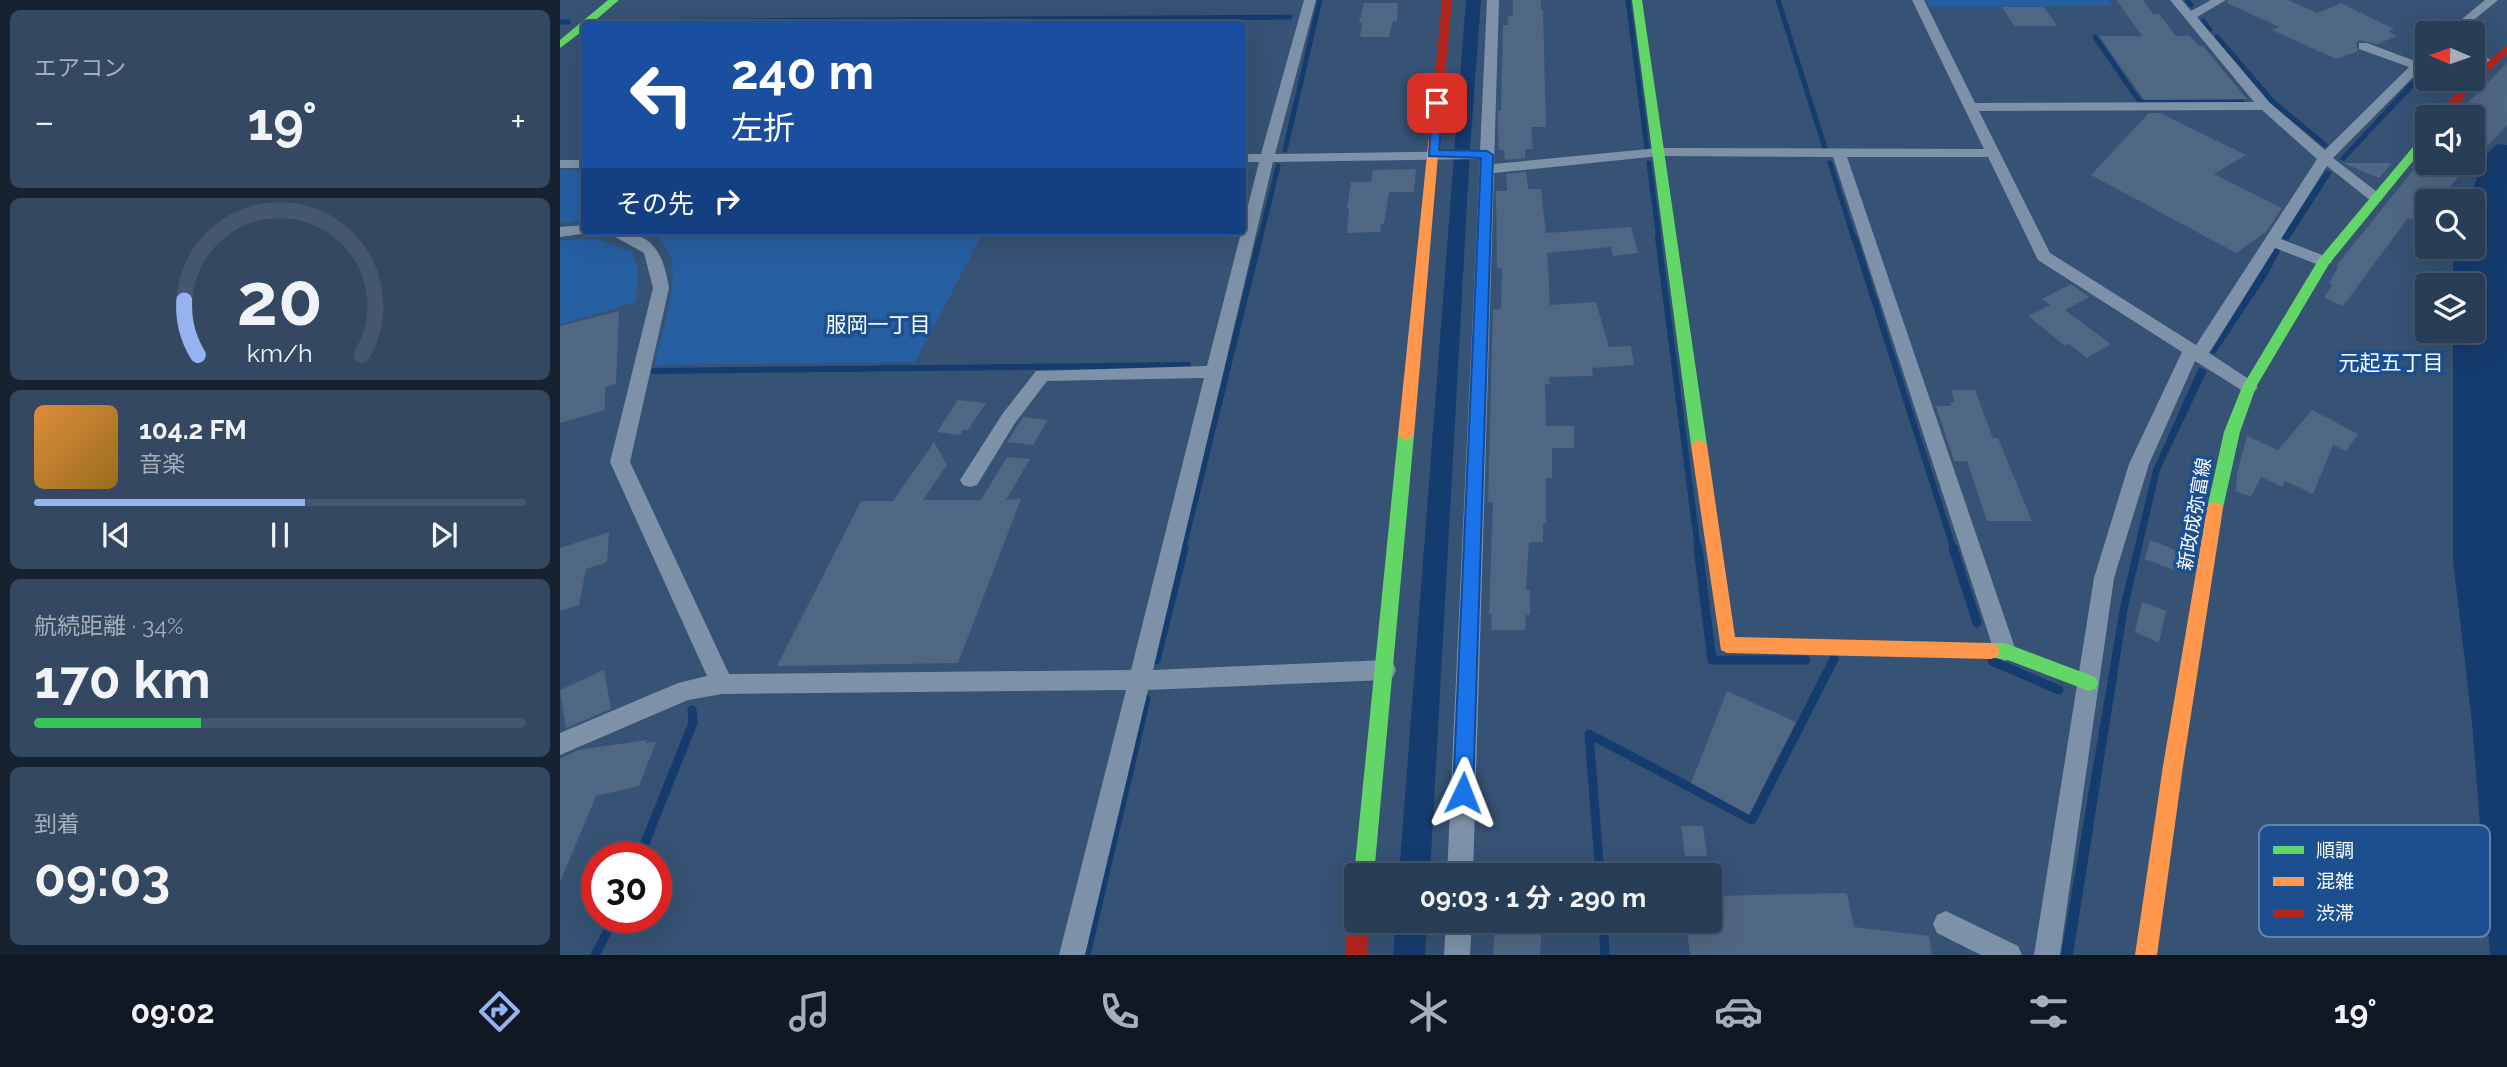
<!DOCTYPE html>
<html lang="ja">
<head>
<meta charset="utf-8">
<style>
  body { margin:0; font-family:Raleway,"Noto Sans JP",sans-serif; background:#344961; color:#f1f3f6; height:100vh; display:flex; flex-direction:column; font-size:26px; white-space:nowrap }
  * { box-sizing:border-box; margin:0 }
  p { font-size:23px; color:#a5aeba }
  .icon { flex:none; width:38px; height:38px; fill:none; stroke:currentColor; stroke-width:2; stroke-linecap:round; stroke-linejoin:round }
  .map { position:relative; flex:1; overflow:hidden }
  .details { display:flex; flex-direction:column; gap:10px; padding:10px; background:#162230; width:560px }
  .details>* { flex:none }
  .top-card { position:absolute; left:21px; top:21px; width:665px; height:214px; border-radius:7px; box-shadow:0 7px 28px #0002,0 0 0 2px #44576d; background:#1a4fa0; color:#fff; overflow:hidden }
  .needle { width:46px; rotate:272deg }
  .buttons { position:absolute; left:1855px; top:21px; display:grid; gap:14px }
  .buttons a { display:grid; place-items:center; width:70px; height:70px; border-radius:7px; background:#283e57; box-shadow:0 7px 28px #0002,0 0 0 2px #44576d; font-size:35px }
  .speed { position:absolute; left:21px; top:842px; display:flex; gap:14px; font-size:35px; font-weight:700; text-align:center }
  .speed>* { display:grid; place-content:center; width:91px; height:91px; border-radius:50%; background:#283e57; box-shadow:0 7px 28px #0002,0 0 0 2px #44576d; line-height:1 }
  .speed .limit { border:10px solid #d22; background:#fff; color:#111 }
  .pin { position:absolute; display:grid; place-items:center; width:60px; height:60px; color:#fff; margin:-30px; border-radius:14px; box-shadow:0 4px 10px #0006 }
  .me { position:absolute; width:77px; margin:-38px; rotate:2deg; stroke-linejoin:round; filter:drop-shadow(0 0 5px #0008) }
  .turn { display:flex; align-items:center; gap:24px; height:147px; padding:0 35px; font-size:32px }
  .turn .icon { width:91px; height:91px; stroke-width:2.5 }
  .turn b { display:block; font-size:49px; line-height:60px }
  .then { display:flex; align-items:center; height:66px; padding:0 35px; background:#0003; gap:14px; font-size:26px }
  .big { font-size:52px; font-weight:700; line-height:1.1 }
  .details .tile { flex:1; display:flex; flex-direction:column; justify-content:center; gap:10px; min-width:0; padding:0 24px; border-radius:10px; background:#344961 }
  .details .dial { align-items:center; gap:0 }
  .dial svg { height:182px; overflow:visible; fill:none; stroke:#44576d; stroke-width:7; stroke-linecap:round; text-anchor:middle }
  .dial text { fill:#f1f3f6; stroke:none }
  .song { display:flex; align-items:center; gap:21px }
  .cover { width:84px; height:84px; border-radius:10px; background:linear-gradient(135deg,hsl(30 70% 55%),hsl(40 70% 35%)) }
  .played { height:7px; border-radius:4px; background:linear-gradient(90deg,#95b2f1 55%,#44576d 55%) }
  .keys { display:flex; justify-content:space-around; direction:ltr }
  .heat { display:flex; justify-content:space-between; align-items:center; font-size:38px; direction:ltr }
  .charge { height:10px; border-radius:5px; background:linear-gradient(90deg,#34c759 34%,#44576d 0) }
  .trip { position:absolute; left:784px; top:863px; width:378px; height:70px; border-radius:7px; background:#283e57; box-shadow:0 7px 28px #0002,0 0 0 2px #44576d; font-weight:700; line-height:70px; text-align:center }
  .tabs { display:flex; height:112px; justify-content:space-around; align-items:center; background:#101923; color:#a5aeba }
  .tabs .icon { width:49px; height:49px }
  .tabs .on { color:#95b2f1 }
  .tabs b { font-size:32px; color:#f1f3f6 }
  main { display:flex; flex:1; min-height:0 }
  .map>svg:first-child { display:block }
  .green { fill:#265fa1 }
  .water { fill:#153c6e }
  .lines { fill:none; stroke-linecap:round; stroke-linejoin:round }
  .stream-far2 { stroke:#153c6e; stroke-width:5 }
  .stream-far1 { stroke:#153c6e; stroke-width:6 }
  .stream { stroke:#153c6e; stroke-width:9 }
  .building { fill:#506783 }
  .street { fill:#7d92a8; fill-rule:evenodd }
  .fast { fill:#63d668; fill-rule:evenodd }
  .slow { fill:#ff974d; fill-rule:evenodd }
  .jam { fill:#b3261e; fill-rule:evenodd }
  .route { fill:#1a73e8; stroke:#114b97; stroke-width:2 }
  .labels { text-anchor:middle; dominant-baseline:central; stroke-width:7; stroke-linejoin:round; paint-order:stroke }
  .street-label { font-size:19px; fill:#fff; stroke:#1b4f8f }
  .neighbourhood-label { font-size:21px; fill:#fff; stroke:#1b4f8f }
  .key { fill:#1b4f8f; stroke:#5f84b1; stroke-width:2 }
  .key-label { font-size:19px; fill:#fff }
</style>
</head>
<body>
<main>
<section class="details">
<div class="tile"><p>エアコン</p>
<div class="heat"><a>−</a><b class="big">19°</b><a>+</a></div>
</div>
<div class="tile dial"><svg viewBox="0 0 100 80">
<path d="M14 69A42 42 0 1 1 86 69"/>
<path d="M14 69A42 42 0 0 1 8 45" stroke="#95b2f1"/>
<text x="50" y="56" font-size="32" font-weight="700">20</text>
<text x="50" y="72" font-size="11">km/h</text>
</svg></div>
<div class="tile">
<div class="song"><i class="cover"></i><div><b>104.2 FM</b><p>音楽</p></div></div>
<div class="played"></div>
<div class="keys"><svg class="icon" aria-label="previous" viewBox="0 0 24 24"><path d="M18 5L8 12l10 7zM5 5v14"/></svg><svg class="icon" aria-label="pause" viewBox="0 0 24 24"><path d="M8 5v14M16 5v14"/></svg><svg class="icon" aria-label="next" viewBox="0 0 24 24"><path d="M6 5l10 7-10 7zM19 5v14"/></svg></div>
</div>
<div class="tile"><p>航続距離 · 34%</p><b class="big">170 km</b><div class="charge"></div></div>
<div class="tile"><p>到着</p><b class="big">09:03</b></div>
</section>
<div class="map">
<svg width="1947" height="955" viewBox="0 0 1947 955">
  <rect width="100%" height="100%" fill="#365274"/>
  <!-- green -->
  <path class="green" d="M1366 0H1548L1553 6 1370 7Z
    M0 170H24V221L0 223Z
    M87 231H424L355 362 95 365C100 338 120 279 110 255 105 243 98 237 87 231Z
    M37 239 72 252 78 268 76 302 0 325V240Z"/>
  <!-- water -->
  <path class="water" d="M906 0H921L910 148 870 875H839Z
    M1861 71 1867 73 1784 161 1779 159Z
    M1937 144 1947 145V955H1930L1912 722 1893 560V331H1913V285H1893V247H1913V201H1905L1917 180 1913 168Z
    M1766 170 1772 172 1728 241 1721 238Z
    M1716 247 1721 249 1707 276 1655 354 1650 353Z
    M1639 367 1647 371 1600 470 1568 607 1513 955H1501L1560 608 1593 470Z
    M836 921H867L865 955H833Z"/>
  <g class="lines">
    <!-- stream-far2 -->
    <path class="stream-far2" d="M1068 0 1087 148
      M1218 0 1265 148
      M1627 0 1631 5
      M1643 21 1650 30
      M0 22H8
      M44 22 730 17
      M1535 37 1580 102H1682
      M1657 37 1712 101 1765 145
      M725 150 760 0
      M1089 163 1099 239
      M1270 163 1294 239
      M700 239 718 166"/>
    <!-- stream-far1 -->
    <path class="stream-far1" d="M1098 237 1138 550
      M1294 237 1394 550
      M94 371 628 365
      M623 550 700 237"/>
    <!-- stream -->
    <path class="stream" d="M1138 548 1152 660H1246
      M1393 548 1417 623
      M596 660 624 548
      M1432 661 1499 690
      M79 858 133 723 132 710
      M1040 875 1029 734 1192 820 1274 659
      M1043 920 1045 955
      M35 955 55 917
      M526 955 586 699"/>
  </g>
  <!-- building -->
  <path class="building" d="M953 0H981V10H983L986 127H971L973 149H965V158L945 160 944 150H939L938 132V111H941L943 25H948V16H953Z
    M1556 0H1583L1593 14H1599L1616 36H1630L1639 46H1643L1687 99 1584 100 1539 36H1582Z
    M1668 0H1728L1757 13 1781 3 1834 29 1828 31 1837 36 1817 44 1799 40 1796 43 1798 51 1776 59 1712 30 1719 27 1667 3Z
    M804 3H838L837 21H833L829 37H800L802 23H799Z
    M1442 7H1484L1497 26H1454Z
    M1947 63V125L1913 161V117L1899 112Z
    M1589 113H1600L1686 155 1654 174 1722 208 1706 232 1676 253 1531 175Z
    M1783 163H1832L1819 178Z
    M1859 163H1909L1879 201H1867V225L1848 218 1783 306 1764 298 1772 285 1769 283 1778 267 1776 266Z
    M856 169 854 192H829L824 224H821L820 232 787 233 789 208H787L791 182H811L813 170Z
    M966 172 968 189H981L986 233 1071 227 1078 253 1053 256 1051 247 987 253 990 305 1036 302 1049 347 1071 346 1074 365 1032 368 1033 376 989 377 990 384H985L986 426H1014V448H992V478H986V523H983V542H969L966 590H970V615H966L965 630H931L932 614H929L933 502H928L933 310 941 309 942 268H937L936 191H947L946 174Z
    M1511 284 1529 297 1505 310 1551 344 1527 358 1509 344 1505 346 1468 316 1490 305 1482 299Z
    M59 311 56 384 45 387V410L0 423V326Z
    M1391 390H1415L1433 438H1438L1472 521H1427L1407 461H1394L1376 406H1392L1390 402H1395Z
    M398 400 426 403 408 430H403L400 435 377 432Z
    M1752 410 1798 434 1786 451 1773 445 1753 494 1725 481 1722 487 1701 477 1691 497 1676 491 1677 473 1687 436 1718 450Z
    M463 417 488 420 473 445 447 442Z
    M374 442 387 465 363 500H421L447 457 470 459 446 500 461 499 398 663 217 666 301 501H333Z
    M49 532 47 562 26 569 19 605 0 611V548Z
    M1590 540 1623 553 1619 572 1585 559Z
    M1582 602 1606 611 1599 643 1575 632Z
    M44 670 51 709 6 728 0 690Z
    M1167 691 1236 722 1189 815 1131 783Z
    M87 740 86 743 96 742 79 786 36 796 0 882V759L18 750Z
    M1121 826H1143L1147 856H1125Z
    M1287 893 1294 927 1369 936 1372 955H1130L1126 920H1150V896Z
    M935 920H982L980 955H933Z"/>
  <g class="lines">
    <!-- street -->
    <path class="street" d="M744 0H756L715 154 920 151 927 0H939L934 164 1099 148 1424 149 1352 0H1364L1415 103 1694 102 1610 0H1622L1631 11 1651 0H1666L1637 17 1710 103 1765 150 1849 67 1799 49V43H1807L1855 61 1867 52V73L1859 71 1773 158 1821 195 1823 198 1821 201H1811L1767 166 1721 239 1770 258 1772 262 1764 267 1715 248 1649 353 1695 383 1698 387 1695 391H1683L1635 361 1589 464 1554 578 1500 955H1474L1534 578 1569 464 1622 352 1478 260 1428 157H1287L1456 651 1453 658 1445 661 1437 658 1434 651 1273 157 1099 156 934 173 913 875H887L920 159 713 162 593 670 825 660 833 663 836 670 833 677 825 680 588 690 525 955H499L566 690 162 694 128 700 0 755V733L118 683 147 676 50 462 93 288 84 253 45 231C89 231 102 245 109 288L70 462 169 674 571 670 644 378 487 381 455 423 417 485 410 487 403 485 400 480 443 413 476 371 647 366 699 162H682V154H701ZM1702 110 1757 159 1636 345 1490 253 1419 111Z
      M1925 0H1938L1898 33H1885Z
      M1913 54 1936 61 1937 64 1931 68 1913 62Z
      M1889 79H1910L1917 83 1910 87Z
      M0 160H24V168H0Z
      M24 225V231H31L29 233 0 237V227Z
      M1386 911 1458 946 1462 955H1421L1377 933 1373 924 1377 915Z
      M886 920H912L910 955H884Z"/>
    <!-- fast -->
    <path class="fast" d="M48 0H59L31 24H24V30L0 48V40Z
      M1072 0H1082L1147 445 1139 451 1131 445Z
      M1867 134V144L1769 264 1696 387 1680 432 1663 508 1661 512H1649L1647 508 1664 432 1682 387 1759 259 1863 135Z
      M846 429 854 435 814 875H796V881L794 875 838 435Z
      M1431 643H1445L1535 677 1538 683 1535 689 1529 691 1445 659 1425 657 1422 651 1425 645Z"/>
    <!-- slow -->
    <path class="slow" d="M878 94 883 97 854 435 846 441 838 435 873 97Z
      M1139 439 1147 445 1175 637 1431 643 1437 645 1440 651 1437 657 1431 659 1167 653 1161 650 1131 445Z
      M1655 502 1661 504 1663 508 1623 766 1597 955H1575L1603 766 1647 508 1649 504Z"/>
    <!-- jam -->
    <path class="jam" d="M882 0H892L883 97 878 100 873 97Z
      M1947 45V54L1914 85 1888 117H1877L1906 81 1913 79V75Z
      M796 910V920H810L807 955H785L788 920 791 912Z"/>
  </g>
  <!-- route -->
  <path class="route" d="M877 99 883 103 879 150 927 151 933 155 913 793 910 800 903 803 896 800 893 793 921 158 869 156 872 103Z"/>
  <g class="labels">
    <!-- street labels -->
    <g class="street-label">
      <text transform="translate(1634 514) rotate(-80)">新政成弥富線</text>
    </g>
    <!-- neighbourhood labels -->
    <g class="neighbourhood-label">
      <text x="318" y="324">服岡一丁目</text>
      <text x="1831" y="362">元起五丁目</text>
    </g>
  </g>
  <!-- legend -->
  <rect x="1699" y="825" width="231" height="112" rx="10" class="key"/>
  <rect x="1713" y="846" width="31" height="8" fill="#63d668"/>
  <rect x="1713" y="877" width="31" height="9" fill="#ff974d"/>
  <rect x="1713" y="909" width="31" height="8" fill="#b3261e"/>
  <g class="key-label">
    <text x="1756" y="857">順調</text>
    <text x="1756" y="888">混雑</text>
    <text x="1756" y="920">渋滞</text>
  </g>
</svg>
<div class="buttons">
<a><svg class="needle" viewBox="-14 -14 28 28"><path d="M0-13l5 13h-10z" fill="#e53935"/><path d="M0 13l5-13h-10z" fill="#a5aeba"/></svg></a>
<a><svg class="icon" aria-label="sound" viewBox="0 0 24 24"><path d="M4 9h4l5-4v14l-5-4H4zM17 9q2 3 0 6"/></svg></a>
<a><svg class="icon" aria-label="search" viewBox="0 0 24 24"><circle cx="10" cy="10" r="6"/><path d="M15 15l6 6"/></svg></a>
<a><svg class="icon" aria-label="layers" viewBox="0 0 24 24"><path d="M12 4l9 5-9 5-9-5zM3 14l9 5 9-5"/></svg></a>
</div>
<div class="speed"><div class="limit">30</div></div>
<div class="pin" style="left:877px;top:103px;background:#d93025"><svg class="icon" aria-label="arrive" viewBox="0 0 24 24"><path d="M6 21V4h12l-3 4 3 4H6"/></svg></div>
<svg class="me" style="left:903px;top:793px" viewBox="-20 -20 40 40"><path d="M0-17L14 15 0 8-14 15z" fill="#1a73e8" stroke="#fff" stroke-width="4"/></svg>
<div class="trip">09:03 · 1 分 · 290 m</div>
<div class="top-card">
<div class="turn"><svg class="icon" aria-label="left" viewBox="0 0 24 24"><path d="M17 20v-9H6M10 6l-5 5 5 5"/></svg><div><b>240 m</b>左折</div></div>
<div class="then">その先<svg class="icon" aria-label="right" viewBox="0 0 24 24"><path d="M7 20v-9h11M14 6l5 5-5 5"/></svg></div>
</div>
</div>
</main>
<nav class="tabs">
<b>09:02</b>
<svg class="icon on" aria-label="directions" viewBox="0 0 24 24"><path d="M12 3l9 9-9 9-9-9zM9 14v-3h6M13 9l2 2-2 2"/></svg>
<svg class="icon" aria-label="music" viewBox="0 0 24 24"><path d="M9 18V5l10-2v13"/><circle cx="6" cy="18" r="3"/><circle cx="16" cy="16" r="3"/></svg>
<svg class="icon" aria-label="phone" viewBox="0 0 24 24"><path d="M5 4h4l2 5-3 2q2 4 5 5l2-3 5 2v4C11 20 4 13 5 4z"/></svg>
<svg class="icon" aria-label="climate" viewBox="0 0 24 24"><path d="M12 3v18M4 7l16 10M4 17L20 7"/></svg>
<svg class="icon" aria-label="car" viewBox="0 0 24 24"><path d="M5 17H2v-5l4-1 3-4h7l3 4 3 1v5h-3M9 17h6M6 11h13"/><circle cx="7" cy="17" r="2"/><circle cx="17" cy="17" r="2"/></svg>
<svg class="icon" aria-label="filters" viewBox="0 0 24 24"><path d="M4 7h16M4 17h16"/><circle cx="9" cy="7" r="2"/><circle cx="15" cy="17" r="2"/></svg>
<b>19°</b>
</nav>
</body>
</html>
